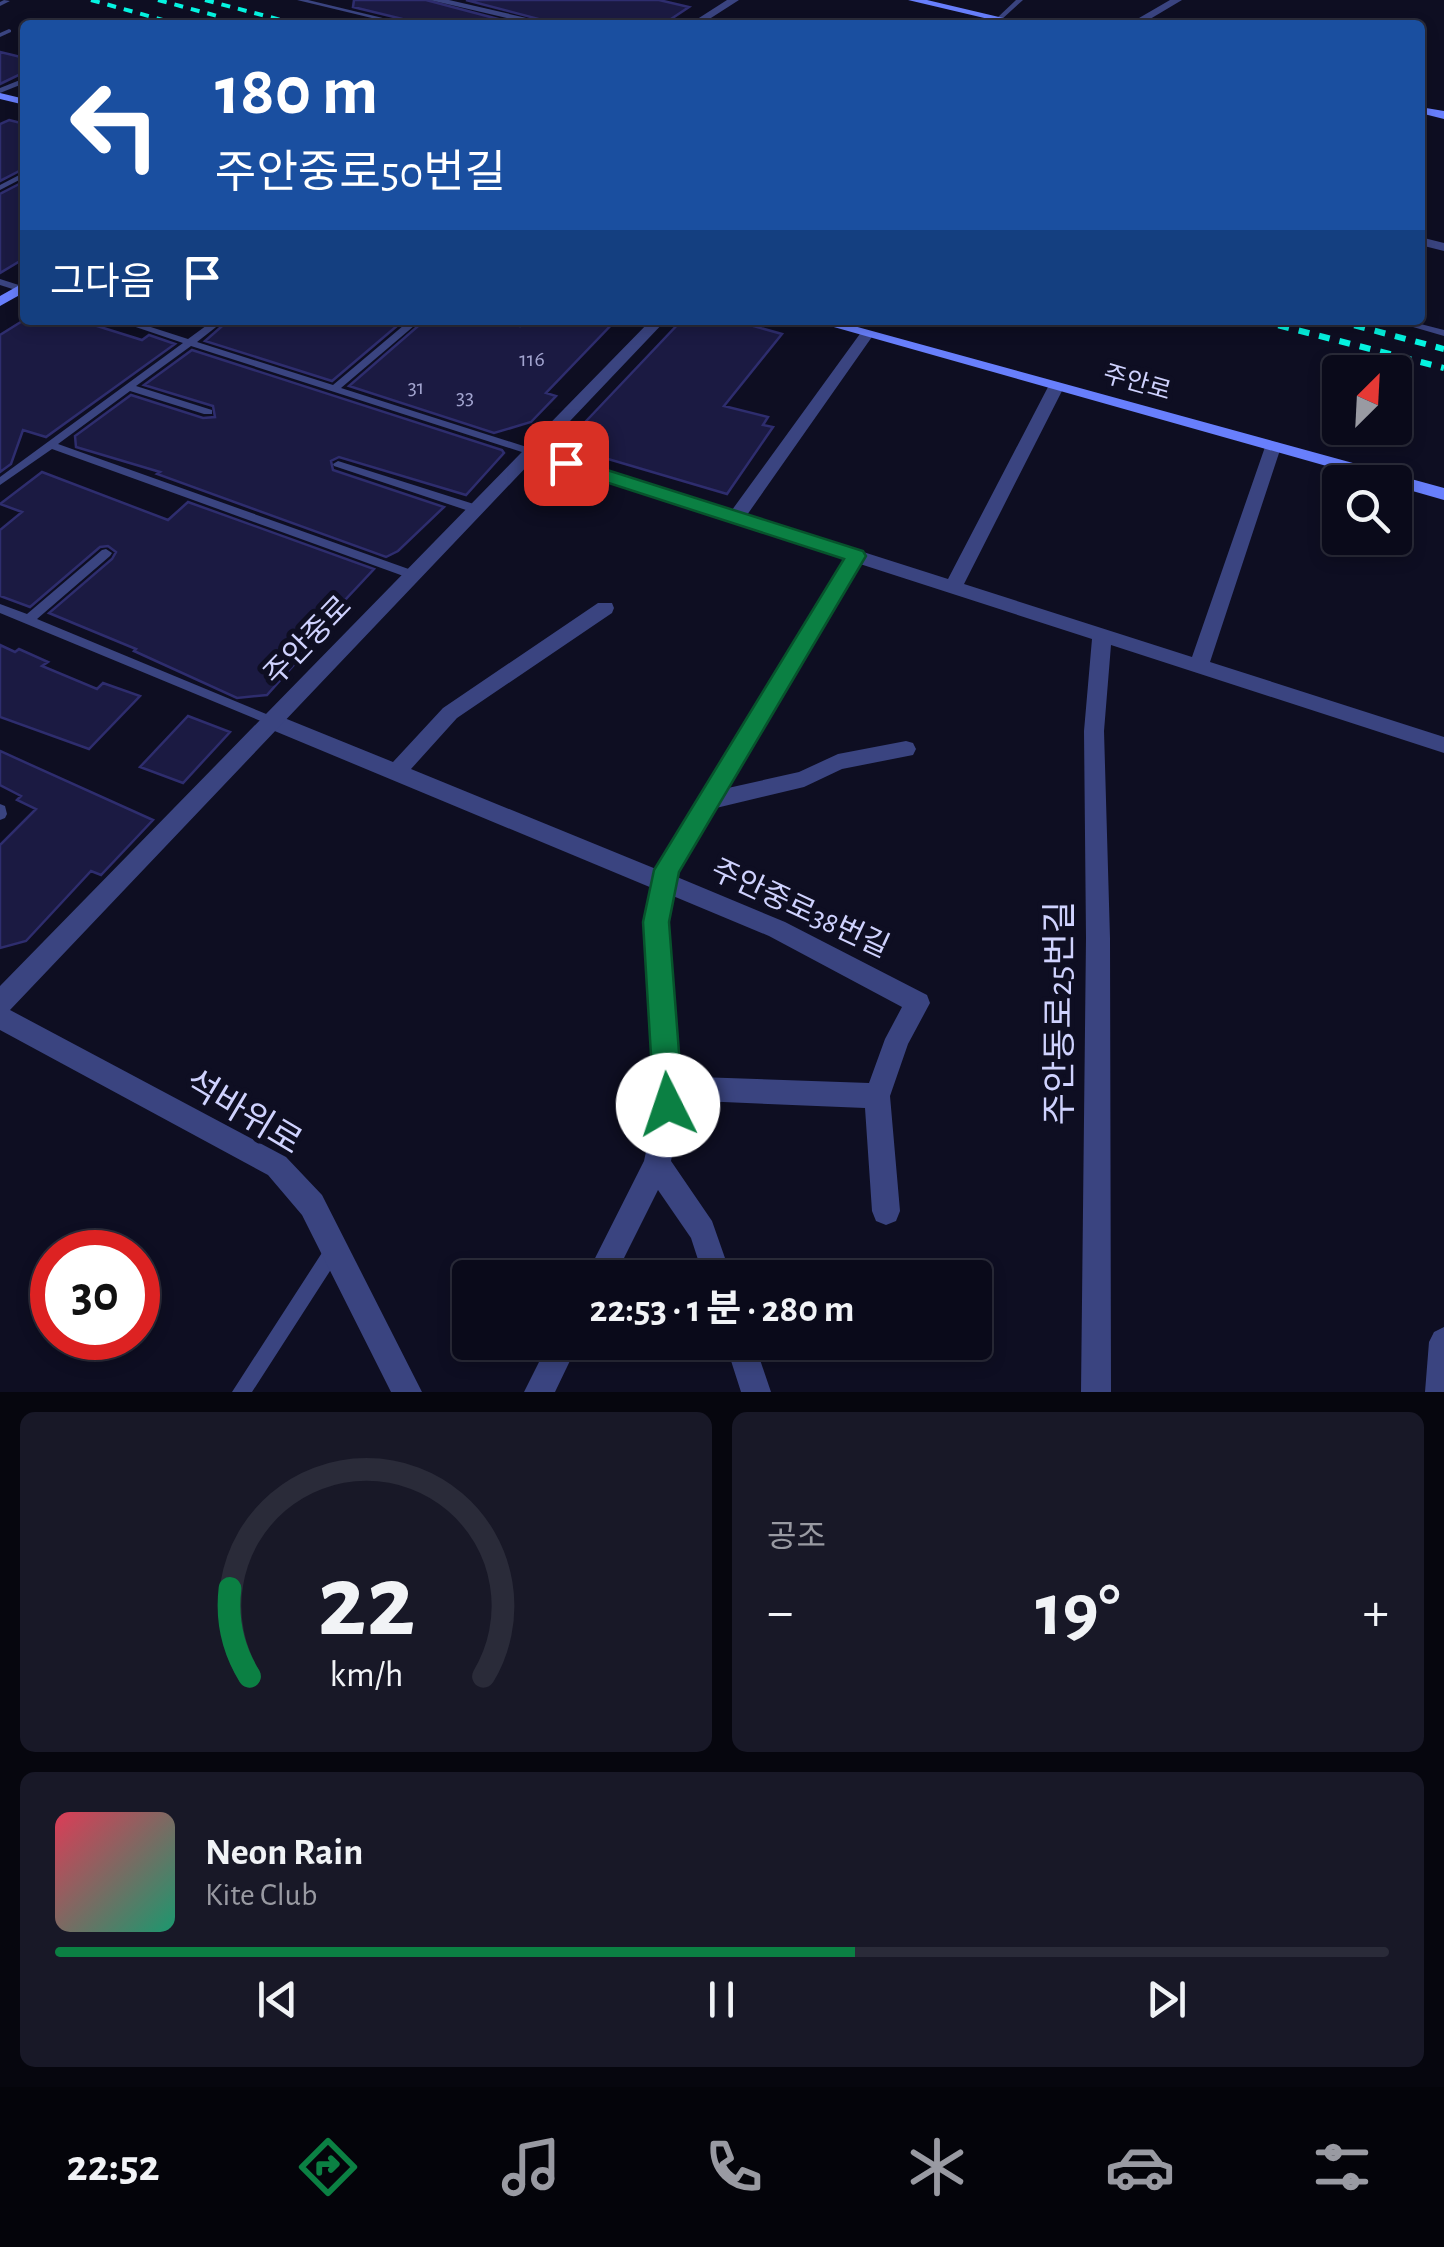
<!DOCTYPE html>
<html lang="ko">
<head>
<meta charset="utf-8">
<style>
  body { margin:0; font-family:"Alegreya Sans","Noto Sans KR",sans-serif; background:#181827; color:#f1f3f6; height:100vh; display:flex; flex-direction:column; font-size:38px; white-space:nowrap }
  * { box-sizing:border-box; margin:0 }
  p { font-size:32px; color:#999aa2 }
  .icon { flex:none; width:55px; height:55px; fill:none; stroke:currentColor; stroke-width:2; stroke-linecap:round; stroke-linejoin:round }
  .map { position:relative; height:1392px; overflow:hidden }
  .drawer { display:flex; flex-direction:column; gap:20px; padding:20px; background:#06060e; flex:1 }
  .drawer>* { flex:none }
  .banner { position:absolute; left:20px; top:20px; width:1405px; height:305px; border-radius:10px; box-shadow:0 5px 15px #0003,0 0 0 2px #2a2b39; background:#1a4fa0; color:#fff; overflow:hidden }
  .needle { width:65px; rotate:24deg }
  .fabs { position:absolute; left:1322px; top:355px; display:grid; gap:20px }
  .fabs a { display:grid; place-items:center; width:90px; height:90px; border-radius:10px; background:#0a0a1a; box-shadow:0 5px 15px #0003,0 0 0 2px #2a2b39; font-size:50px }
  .speed { position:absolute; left:30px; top:1230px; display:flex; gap:20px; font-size:50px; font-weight:700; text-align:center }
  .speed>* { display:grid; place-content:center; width:130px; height:130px; border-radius:50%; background:#0a0a1a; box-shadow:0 5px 15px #0003,0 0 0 2px #2a2b39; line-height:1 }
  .speed .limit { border:15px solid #d22; background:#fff; color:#111 }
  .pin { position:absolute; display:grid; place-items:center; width:85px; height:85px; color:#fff; margin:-42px; border-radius:20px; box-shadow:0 5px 15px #0006 }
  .me { position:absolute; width:110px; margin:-55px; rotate:356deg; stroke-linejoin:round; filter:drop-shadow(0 0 8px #0008) }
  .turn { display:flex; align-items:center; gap:35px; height:210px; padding:0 30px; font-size:45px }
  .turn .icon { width:130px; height:130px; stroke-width:2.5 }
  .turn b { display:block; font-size:70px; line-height:85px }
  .then { display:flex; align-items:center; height:95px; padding:0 30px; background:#0003; gap:20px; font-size:38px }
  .big { font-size:75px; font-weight:700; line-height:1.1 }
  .drawer .card { flex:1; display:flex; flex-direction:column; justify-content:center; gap:15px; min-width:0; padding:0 35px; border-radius:15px; background:#181827 }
  .drawer .dial { align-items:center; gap:0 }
  .dial svg { height:260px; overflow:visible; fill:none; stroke:#2a2b39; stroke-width:7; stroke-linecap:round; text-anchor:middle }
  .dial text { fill:#f1f3f6; stroke:none }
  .song { display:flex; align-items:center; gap:30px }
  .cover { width:120px; height:120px; border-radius:15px; background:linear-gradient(135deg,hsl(350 70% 55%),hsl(160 70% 35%)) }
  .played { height:10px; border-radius:5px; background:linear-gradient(90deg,#0b8043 60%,#2a2b39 60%) }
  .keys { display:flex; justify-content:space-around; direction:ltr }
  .heat { display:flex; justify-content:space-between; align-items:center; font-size:55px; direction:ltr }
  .drawer .tiles { flex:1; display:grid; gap:20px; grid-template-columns:1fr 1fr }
  .card:last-child { grid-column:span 2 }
  .trip { position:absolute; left:452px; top:1260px; width:540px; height:100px; border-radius:10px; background:#0a0a1a; box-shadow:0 5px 15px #0003,0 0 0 2px #2a2b39; font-weight:700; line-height:100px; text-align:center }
  .menu { display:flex; height:160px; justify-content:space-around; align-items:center; background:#04040a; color:#999aa2 }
  .menu .icon { width:70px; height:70px }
  .menu .selected { color:#0b8043 }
  .menu b { font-size:45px; color:#f1f3f6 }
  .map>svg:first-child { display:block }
  .building { fill:#1b1a42; stroke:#2e2d6e; stroke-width:2.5 }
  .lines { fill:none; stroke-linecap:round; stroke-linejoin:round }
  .service { fill:#3a4480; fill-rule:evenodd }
  .minor { fill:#3a4480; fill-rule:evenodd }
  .tertiary { fill:#3a4480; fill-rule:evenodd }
  .secondary { fill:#687ffc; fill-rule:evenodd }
  .rail-far1 { stroke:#05f4e1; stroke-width:4; stroke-dasharray:9 8; stroke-linecap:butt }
  .rail { stroke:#05f4e1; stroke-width:6; stroke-dasharray:11 10; stroke-linecap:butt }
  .route { fill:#0b8043; stroke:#07532c; stroke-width:2.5 }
  .labels { text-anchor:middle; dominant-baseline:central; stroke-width:10; stroke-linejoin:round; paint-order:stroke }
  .far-number-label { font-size:22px; fill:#a2a4cf }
  .far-street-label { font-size:25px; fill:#cfd2fe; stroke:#0e0e22 }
  .street-label { font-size:30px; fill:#cfd2fe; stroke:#0e0e22 }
  .near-street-label { font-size:35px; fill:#cfd2fe; stroke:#0e0e22 }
</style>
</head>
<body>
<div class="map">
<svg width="1444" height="1392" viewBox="0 0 1444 1392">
  <rect width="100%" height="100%" fill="#0e0e22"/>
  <!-- building -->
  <path class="building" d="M354 0H426L521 25H427L353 7Z
    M466 0H659L689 7 662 25H561Z
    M0 52 25 58V72L0 84Z
    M9 120 25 124V168L0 181V124Z
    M25 181V258L0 273V194Z
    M24 320H78L142 340 149 335 175 344 46 437 23 430 11 464 0 472V335Z
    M229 320H404L332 381 205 341Z
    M425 320H498L520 326 527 320H616L546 393 556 396 531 422 494 433 349 386Z
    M682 320H732L782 334 724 406 768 417 763 425 773 427 727 494 574 449 571 437Z
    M192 350 502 450 504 453 466 495 339 457 331 461 333 470 444 507 398 551 386 557 157 474 160 472 76 447 75 436 131 395 203 418 215 417 213 406 144 385Z
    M42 472 168 520 188 502 374 569 317 630 323 632 267 695 237 698 134 651 136 649 49 613 112 559 116 552 108 546 100 547 30 607 0 596V530L22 512 0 504Z
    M0 645 15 652 19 649 48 662 42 666 97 689 103 683 140 696 89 749 0 717Z
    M188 716 230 732 183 783 140 767Z
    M0 751 153 820 101 875 91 871 26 941 0 948V845L36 809 17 800 21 796 0 785Z"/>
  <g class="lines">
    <!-- service -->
    <path class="service" d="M4 0 10 1 0 6V2Z
      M297 0H308L412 25H401Z
      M1016 0H1023L1001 20H997V18Z
      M9 29 11 30V32L0 37V33Z
      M25 78V83L0 93V88Z
      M25 172V177L0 190V185Z
      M0 279 25 287V293L0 285Z
      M115 320H129L188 339 214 320H225L197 342 333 385 410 320H421L341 388 536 450 537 452 532 455 528 454 191 346 136 386 212 410V414H204L130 391 58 444 417 572 419 575 417 578H409L52 449 0 485V477L183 343Z
      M1389 320H1405L1444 330V336Z
      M338 461 480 506 481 509 476 513 472 512 334 466 333 464Z
      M106 549 112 553 110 556 37 619 276 718 278 721 276 724H268L0 613V604L27 614 102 550Z
      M0 804 5 806 7 814 5 818 0 820Z
      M333 1242 339 1245 342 1251 339 1257 252 1392H232L327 1245Z"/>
    <!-- minor -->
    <path class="minor" d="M430 0H449L557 25H537Z
      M727 0H739L700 25H688Z
      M1170 0H1182L1140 25H1127Z
      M1420 237 1444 243V251L1420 245Z
      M867 330 874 334 747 515 948 579 1048 387 1056 382 1062 384 1064 387 964 584 1192 657 1265 447 1273 442 1279 443 1281 447 1210 662 1444 737V753L1111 645 1104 731 1110 938 1111 1392H1081L1086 938 1084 731 1092 639 860 564 728 788 799 772 838 754 906 741 913 743 916 749 913 755 842 769 804 787 716 808 678 872 677 877 785 922 927 995 930 1003 908 1044 890 1096 900 1211 896 1221 886 1225 876 1221 872 1211 865 1108 700 1101 680 1113 671 1161 712 1221 732 1278H704L691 1238 658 1190 614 1278H585L644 1161 656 1105 644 922 652 888 265 727 262 721 265 715 272 713 393 762 443 708 598 603H612L614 608 612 613 457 718 411 769 656 869 845 559 526 456 524 452 526 448H538L732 510 862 331ZM673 896 769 936 902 1007 885 1039 869 1083 698 1077 680 1085 668 922Z
      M549 1342H579L555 1392H524Z
      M725 1342H754L771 1392H741Z"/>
    <!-- tertiary -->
    <path class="tertiary" d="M651 320H666L10 1010 286 1157 322 1195 422 1392H391L302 1215 268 1175 0 1030V986Z
      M1444 1327V1392H1425L1429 1342 1434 1332Z"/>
    <!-- secondary -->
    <path class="secondary" d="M908 0H927L1033 25H1014Z
      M0 93 25 99V105L0 99Z
      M1420 107 1444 111V119L1420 113Z
      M25 282V292L0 306V296Z
      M809 320H832L1444 488V500L1395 486V482H1383Z"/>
    <!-- rail-far1 -->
    <path class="rail-far1" d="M91 0 181 25
      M158 0 221 17
      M205 0 300 25"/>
    <!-- rail -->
    <path class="rail" d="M1258 320 1444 368
      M1334 320 1444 349"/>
  </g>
  <!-- route -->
  <path class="route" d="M566 457 863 551 866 556 679 872 669 922 683 1105 679 1115 668 1120 658 1115 654 1105 643 922 654 870 844 559 559 467 556 463Z"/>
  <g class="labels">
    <!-- far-number labels -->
    <g class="far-number-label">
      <text x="532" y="359">116</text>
      <text x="416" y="387">31</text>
      <text x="465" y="397">33</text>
    </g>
    <!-- far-street labels -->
    <g class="far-street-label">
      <text transform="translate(1137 383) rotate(16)">주안로</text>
    </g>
    <!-- street labels -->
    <g class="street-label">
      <text transform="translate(308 641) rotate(-46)">주안중로</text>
      <text transform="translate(800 909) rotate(25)">주안중로38번길</text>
    </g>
    <!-- near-street labels -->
    <g class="near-street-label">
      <text transform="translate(1060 1013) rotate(-90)">주안동로25번길</text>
      <text transform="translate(243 1113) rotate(31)">석바위로</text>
    </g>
  </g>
</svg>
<div class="fabs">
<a><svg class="needle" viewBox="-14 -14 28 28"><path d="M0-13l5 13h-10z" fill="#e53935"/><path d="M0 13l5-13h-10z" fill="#999aa2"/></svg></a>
<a><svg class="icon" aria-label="search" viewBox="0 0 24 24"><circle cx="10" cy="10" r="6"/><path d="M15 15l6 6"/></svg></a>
</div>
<div class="speed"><div class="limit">30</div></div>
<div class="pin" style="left:566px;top:463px;background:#d93025"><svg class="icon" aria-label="arrive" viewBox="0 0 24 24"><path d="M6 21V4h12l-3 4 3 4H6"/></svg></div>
<svg class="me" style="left:668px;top:1105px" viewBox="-20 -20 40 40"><circle r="19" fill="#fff"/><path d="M0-13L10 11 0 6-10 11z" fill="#0b8043"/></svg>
<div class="trip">22:53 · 1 분 · 280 m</div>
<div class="banner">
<div class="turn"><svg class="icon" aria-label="left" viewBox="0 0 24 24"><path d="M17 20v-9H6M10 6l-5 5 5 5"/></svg><div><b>180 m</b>주안중로50번길</div></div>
<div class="then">그다음<svg class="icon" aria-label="arrive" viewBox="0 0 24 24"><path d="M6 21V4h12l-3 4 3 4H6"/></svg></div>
</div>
</div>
<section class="drawer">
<div class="tiles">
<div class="card dial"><svg viewBox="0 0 100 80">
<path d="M14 69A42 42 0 1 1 86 69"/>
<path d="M14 69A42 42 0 0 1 8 42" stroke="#0b8043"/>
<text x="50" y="56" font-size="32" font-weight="700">22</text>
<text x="50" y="72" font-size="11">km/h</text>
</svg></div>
<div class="card"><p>공조</p>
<div class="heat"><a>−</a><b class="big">19°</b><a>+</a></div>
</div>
<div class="card">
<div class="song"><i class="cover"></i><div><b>Neon Rain</b><p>Kite Club</p></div></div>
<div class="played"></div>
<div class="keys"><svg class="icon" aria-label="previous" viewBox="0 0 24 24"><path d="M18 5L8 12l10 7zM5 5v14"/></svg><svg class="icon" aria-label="pause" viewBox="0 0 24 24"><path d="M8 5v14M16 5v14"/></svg><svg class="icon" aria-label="next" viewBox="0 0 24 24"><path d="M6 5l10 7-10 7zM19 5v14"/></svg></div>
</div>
</div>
</section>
<nav class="menu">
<b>22:52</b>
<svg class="icon selected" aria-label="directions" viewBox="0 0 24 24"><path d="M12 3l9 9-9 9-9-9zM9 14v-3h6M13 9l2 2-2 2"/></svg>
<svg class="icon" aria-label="music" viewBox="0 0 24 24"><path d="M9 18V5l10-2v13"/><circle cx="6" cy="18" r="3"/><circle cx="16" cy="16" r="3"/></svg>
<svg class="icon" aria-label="phone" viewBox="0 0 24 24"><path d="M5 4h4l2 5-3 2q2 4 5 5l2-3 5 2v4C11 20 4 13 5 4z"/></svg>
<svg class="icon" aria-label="climate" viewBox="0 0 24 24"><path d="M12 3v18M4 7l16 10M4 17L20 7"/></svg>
<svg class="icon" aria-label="car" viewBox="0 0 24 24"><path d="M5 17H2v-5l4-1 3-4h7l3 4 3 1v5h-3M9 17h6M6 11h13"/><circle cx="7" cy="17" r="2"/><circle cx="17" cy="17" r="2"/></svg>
<svg class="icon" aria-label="filters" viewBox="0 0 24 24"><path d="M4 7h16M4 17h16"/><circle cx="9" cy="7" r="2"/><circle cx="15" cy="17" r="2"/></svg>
</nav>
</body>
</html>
